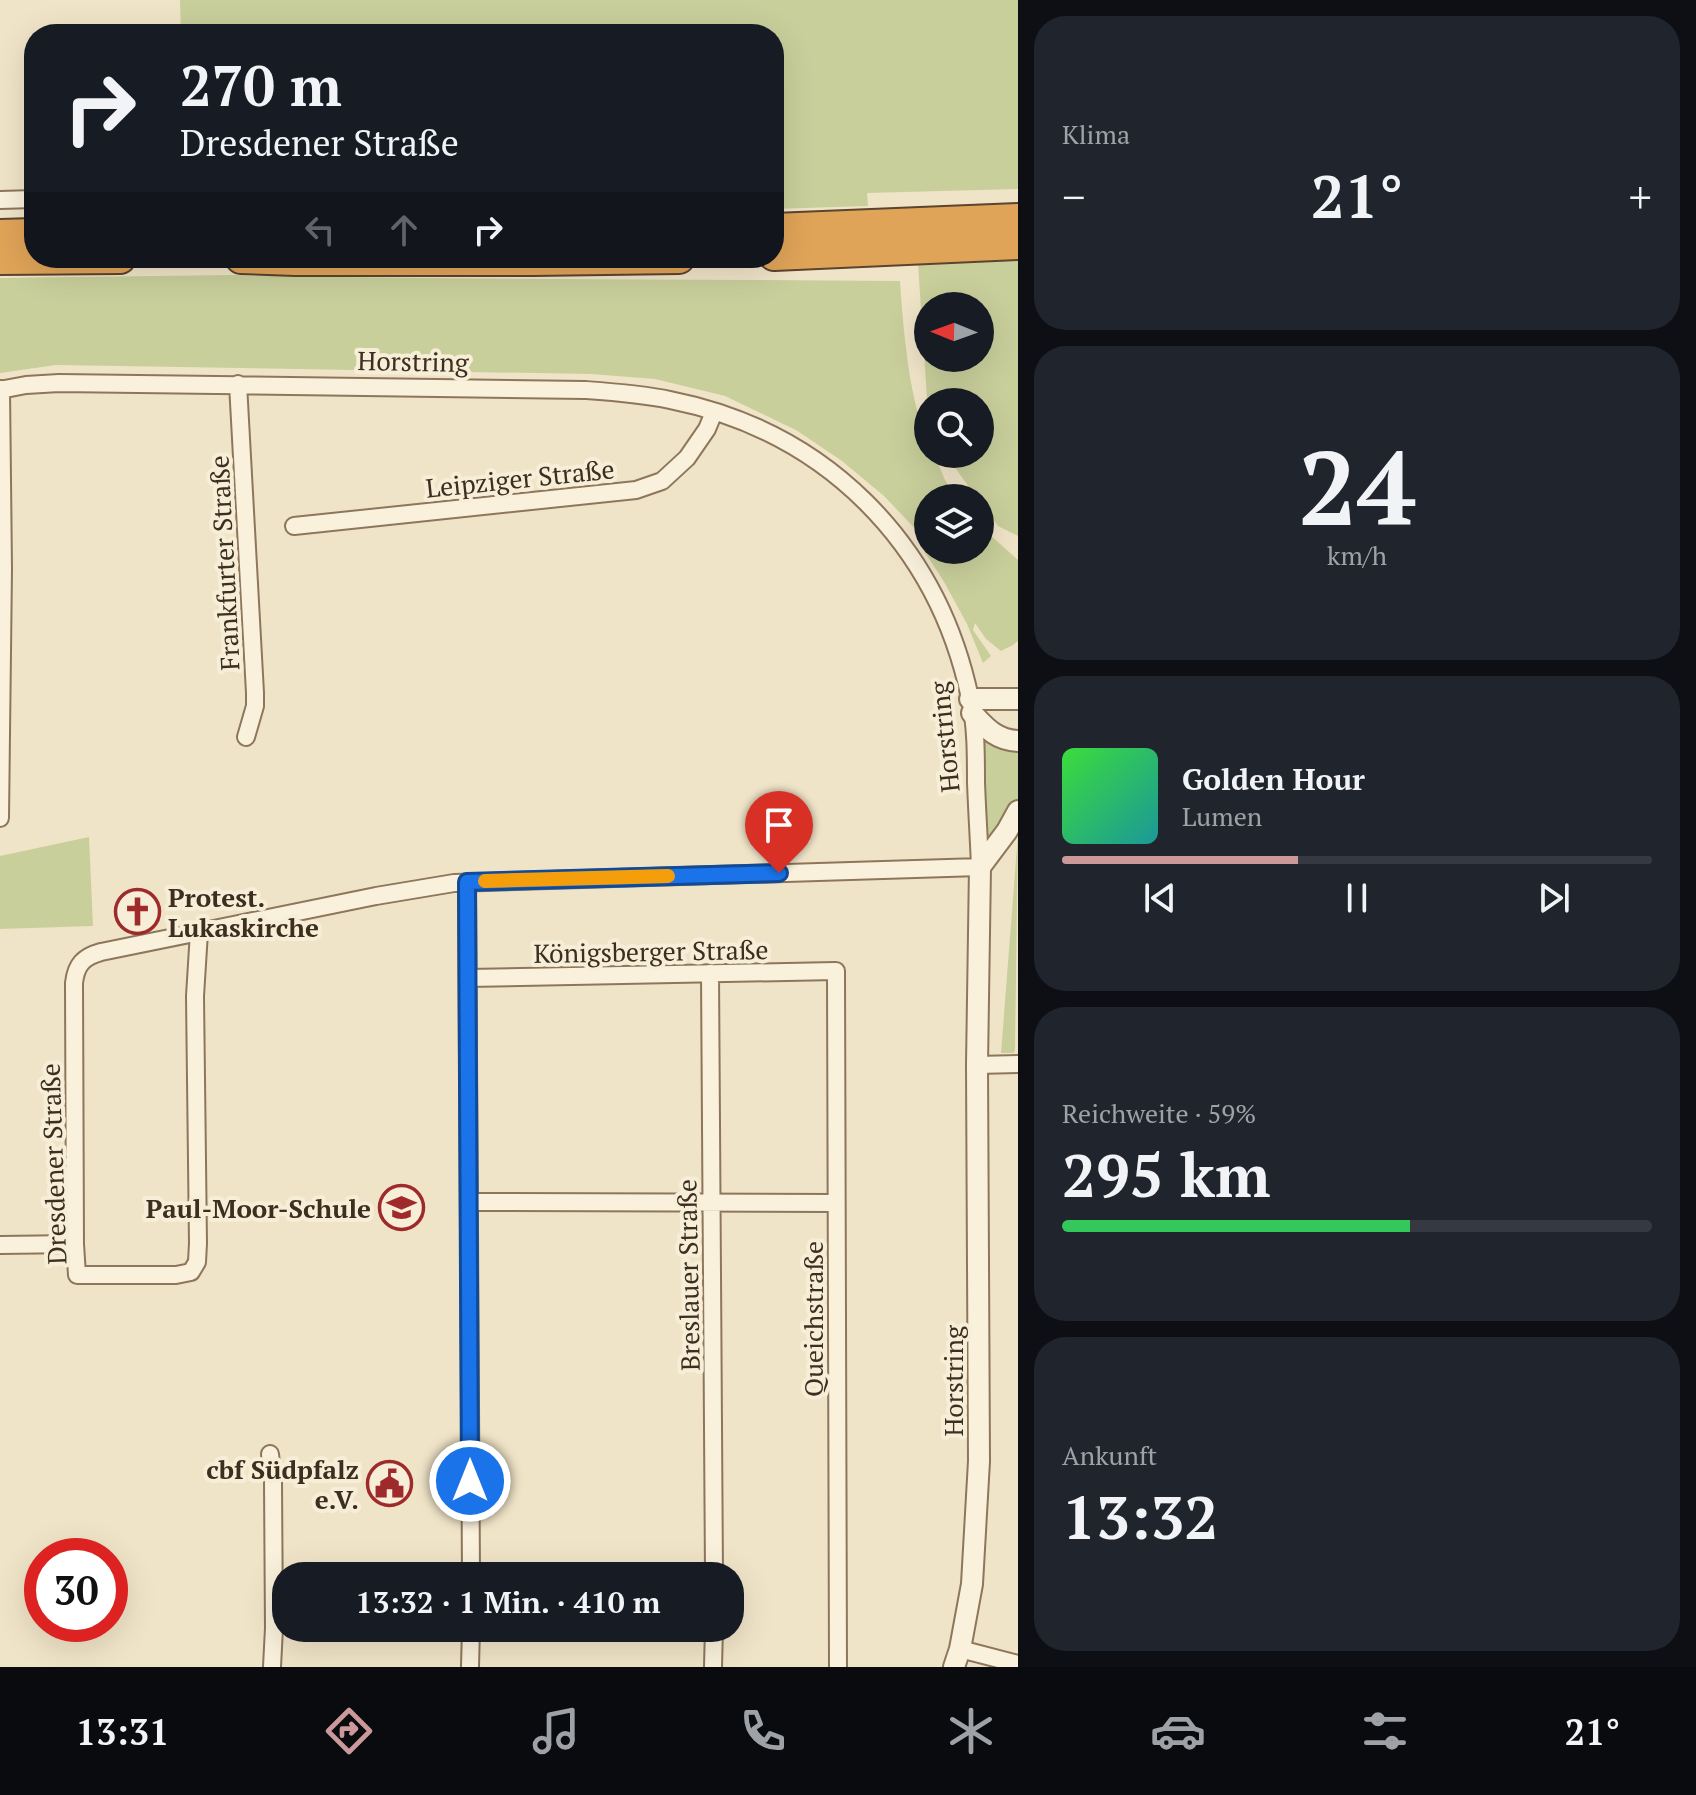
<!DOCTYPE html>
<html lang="de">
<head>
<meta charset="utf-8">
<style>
  body { margin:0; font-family:"PT Serif",serif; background:#20242c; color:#f1f3f6; height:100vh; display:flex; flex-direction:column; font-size:30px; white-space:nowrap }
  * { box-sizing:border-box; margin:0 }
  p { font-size:26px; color:#9ea1a6 }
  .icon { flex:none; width:44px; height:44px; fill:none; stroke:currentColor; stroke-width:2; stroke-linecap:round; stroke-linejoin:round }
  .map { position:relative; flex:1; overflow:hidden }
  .drawer { display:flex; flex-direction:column; gap:16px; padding:16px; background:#0d0f14; width:678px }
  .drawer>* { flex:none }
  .hud { position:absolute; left:24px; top:24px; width:760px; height:244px; border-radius:32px; box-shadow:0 8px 32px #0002; background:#171b24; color:#f1f3f6; overflow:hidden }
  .needle { width:52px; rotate:271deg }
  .tools { position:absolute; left:914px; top:292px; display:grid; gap:16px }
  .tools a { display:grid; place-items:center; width:80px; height:80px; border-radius:50%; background:#171b24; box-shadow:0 8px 32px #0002; font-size:40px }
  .speed { position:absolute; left:24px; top:1538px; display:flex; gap:16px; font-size:40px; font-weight:700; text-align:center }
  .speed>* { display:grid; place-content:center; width:104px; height:104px; border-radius:50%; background:#171b24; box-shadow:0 8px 32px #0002; line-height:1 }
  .speed .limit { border:12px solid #d22; background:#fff; color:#111 }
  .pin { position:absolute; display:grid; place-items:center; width:68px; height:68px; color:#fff; margin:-82px -34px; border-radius:50% 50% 50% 0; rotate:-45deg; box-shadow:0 0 8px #0007 }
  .pin .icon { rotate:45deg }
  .me { position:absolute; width:88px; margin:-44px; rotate:0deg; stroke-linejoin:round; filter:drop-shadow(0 0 6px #0008) }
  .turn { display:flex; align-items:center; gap:28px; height:168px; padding:0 24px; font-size:36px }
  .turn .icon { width:104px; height:104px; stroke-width:2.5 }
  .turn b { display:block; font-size:56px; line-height:68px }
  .lanes { display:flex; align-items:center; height:76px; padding:0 24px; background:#0003; justify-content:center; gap:40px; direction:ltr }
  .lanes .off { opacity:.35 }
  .big { font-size:60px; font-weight:600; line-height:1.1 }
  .drawer .widget { flex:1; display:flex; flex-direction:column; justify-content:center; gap:12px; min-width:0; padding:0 28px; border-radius:32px; background:#20242c }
  .drawer .dial { align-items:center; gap:0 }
  .dial b { font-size:104px; line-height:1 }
  .song { display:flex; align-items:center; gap:24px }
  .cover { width:96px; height:96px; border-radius:12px; background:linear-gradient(135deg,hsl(120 70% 55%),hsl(180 70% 35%)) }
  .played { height:8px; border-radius:4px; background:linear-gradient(90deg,#cc999b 40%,#363941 40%) }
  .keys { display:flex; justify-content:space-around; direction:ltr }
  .heat { display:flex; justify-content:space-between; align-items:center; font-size:44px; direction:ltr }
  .charge { height:12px; border-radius:6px; background:linear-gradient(90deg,#34c759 59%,#363941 0) }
  .trip { position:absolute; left:272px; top:1562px; width:472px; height:80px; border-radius:32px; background:#171b24; box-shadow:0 8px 32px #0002; font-weight:600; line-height:80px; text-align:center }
  .menu { display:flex; height:128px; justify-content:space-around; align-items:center; background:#090b0e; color:#9ea1a6 }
  .menu .icon { width:56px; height:56px }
  .menu .selected { color:#cc999b }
  .menu b { font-size:36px; color:#f1f3f6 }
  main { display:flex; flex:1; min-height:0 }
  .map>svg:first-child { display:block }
  .green { fill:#c9cf9b; fill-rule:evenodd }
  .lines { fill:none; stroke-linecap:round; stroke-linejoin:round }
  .minor-casing { stroke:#8d765c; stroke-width:20 }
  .tertiary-casing { stroke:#8d765c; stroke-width:24 }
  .motorway-casing { stroke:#5b4430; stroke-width:34 }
  .minor { stroke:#faf1dc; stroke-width:16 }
  .tertiary { stroke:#faf1dc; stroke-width:20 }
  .motorway { stroke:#e0a458; stroke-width:30 }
  .route-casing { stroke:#114b97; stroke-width:20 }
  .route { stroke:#1a73e8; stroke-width:14 }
  .slow { stroke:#f59e0b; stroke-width:14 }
  .labels { text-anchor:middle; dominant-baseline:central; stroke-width:8; stroke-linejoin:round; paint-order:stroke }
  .street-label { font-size:26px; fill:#3d2e20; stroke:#f7eed8 }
  .poi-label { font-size:26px; font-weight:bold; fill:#3d2e20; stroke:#f7eed8; text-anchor:end }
</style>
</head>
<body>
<main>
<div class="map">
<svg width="1018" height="1667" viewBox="0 0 1018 1667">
  <rect width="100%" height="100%" fill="#f0e4c8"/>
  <!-- green -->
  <path class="green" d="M180 0H1018V189L867 193 868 206 774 209V34H181Z
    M1018 260V536L998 526 980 502V498H977L956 469 950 454H980V402H929L927 398 918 264ZM928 306H980V358H928Z
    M231 275C454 280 677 279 900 281 903 323 906 364 916 406 920 424 928 434 928 454H934L945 480 956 498H928V550H980V526L1018 560V641L1013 645 1001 651 986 639 975 623 973 630 991 656 983 663 967 624 943 580 918 542 921 535 884 496 842 461 796 430 725 396 655 379 591 374 56 365 0 373V278Z
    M987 729 1018 741V811L980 867 975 747Z
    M1018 834 1015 1050 1014 1053H1001Z
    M89 837 93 926 0 929V856Z"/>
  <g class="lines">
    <defs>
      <path id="minor" d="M0 200 34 199
        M238 384 255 693V706L246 737
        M0 390 26 385 59 383 585 390C613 392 642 394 670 400 825 431 937 542 970 698 976 725 976 754 976 782 977 811 979 839 980 867L454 883 376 896 101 952C83 957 76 965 74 983L75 1244 77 1275H176L191 1272 197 1262 198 1243 195 996 199 932
        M294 526 636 490 662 481 687 458 707 429 714 412
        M0 818 3 569 1 389
        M467 882 471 1576
        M710 973 714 1576
        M468 978 836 971 838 1667
        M977 1065 1018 1064
        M469 1202 836 1203
        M0 1245 75 1244
        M270 1454 273 1482 274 1628 272 1667
        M960 1649 1018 1664
        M470 1667 471 1628
        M713 1667 714 1628"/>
      <path id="tertiary" d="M970 699H1018
        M972 713C986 728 996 740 1018 741
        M954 1667 960 1649 972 1584 979 1461 977 1065 980 867 1007 831 1018 811"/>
      <path id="motorway" d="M774 229 1018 219
        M0 235 34 234
        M774 255 1018 244
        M241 258 295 260H533L679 258
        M0 259 120 258"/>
    </defs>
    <!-- minor casing -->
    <use href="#minor" class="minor-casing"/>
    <!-- tertiary casing -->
    <use href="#tertiary" class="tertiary-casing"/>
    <!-- motorway casing -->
    <use href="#motorway" class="motorway-casing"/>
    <!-- minor -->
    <use href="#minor" class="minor"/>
    <!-- tertiary -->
    <use href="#tertiary" class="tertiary"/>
    <!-- motorway -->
    <use href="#motorway" class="motorway"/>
  </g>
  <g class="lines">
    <defs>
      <path id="route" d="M470 1481 467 882 779 873"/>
    </defs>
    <!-- route casing -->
    <use href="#route" class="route-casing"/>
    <!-- route -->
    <use href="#route" class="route"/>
    <!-- slow -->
    <path class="slow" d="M485 881 668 876"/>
  </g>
  <!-- icons -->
  <defs>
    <symbol id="church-ring" viewBox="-11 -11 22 22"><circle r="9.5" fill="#f7eed8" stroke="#9e2a2b" stroke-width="1.5"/><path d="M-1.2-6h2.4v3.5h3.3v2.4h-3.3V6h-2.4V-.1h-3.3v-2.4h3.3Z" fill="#9e2a2b"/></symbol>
    <symbol id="school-ring" viewBox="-11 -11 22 22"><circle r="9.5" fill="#f7eed8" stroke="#9e2a2b" stroke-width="1.5"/><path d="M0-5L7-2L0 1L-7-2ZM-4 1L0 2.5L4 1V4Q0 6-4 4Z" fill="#9e2a2b"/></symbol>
    <symbol id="civic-ring" viewBox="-11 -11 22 22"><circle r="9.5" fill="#f7eed8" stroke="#9e2a2b" stroke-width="1.5"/><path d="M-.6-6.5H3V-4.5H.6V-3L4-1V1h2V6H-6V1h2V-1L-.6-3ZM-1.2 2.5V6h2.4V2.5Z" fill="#9e2a2b"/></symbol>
  </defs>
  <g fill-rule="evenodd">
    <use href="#church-ring" x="112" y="886" width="51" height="51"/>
    <use href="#school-ring" x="376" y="1182" width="51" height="51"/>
    <use href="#civic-ring" x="364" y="1458" width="51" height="51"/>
  </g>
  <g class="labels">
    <!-- street labels -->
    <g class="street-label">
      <text transform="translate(413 361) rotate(1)">Horstring</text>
      <text transform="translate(520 478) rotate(-6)">Leipziger Straße</text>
      <text transform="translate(224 563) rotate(-93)">Frankfurter Straße</text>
      <text transform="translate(944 737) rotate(-96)">Horstring</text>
      <text transform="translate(651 951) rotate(-1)">Königsberger Straße</text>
      <text transform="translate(53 1164) rotate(-92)">Dresdener Straße</text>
      <text transform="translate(688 1275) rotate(-91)">Breslauer Straße</text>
      <text transform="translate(813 1319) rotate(-90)">Queichstraße</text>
      <text transform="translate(953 1381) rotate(-90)">Horstring</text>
    </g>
    <!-- poi labels -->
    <g class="poi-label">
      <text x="168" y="897" text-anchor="start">Protest.<tspan x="168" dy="30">Lukaskirche</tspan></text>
      <text x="371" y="1208">Paul-Moor-Schule</text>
      <text x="359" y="1469">cbf Südpfalz<tspan x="359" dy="30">e.V.</tspan></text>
    </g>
  </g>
</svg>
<div class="tools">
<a><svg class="needle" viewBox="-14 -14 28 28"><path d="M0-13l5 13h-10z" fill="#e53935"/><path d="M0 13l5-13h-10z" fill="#9ea1a6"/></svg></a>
<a><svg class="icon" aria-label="search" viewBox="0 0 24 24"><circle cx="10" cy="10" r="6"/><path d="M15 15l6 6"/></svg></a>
<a><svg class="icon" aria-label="layers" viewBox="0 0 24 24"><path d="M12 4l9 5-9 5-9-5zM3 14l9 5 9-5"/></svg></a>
</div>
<div class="speed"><div class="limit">30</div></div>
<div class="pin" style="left:779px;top:873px;background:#d93025"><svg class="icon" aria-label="arrive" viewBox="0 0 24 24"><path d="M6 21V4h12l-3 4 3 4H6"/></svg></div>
<svg class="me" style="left:470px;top:1481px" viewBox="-20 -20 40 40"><circle r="17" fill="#1a73e8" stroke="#fff" stroke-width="3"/><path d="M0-11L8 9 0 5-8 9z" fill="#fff"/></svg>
<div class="trip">13:32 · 1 Min. · 410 m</div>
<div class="hud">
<div class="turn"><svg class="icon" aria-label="right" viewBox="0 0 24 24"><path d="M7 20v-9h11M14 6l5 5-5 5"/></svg><div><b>270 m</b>Dresdener Straße</div></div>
<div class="lanes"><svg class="icon off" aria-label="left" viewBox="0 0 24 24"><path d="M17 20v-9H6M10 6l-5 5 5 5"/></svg><svg class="icon off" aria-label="ahead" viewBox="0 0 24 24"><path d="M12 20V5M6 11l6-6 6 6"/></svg><svg class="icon" aria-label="right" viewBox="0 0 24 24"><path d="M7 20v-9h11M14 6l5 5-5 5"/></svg></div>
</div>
</div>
<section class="drawer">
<div class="widget"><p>Klima</p>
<div class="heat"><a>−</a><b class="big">21°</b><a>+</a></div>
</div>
<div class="widget dial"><b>24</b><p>km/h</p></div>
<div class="widget">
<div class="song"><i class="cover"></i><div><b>Golden Hour</b><p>Lumen</p></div></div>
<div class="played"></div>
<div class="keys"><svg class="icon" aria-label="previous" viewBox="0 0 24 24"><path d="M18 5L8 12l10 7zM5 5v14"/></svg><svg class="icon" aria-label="pause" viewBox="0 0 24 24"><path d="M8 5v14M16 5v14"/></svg><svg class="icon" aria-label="next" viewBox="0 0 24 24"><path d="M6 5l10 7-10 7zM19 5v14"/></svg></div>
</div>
<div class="widget"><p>Reichweite · 59%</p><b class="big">295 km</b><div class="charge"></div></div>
<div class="widget"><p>Ankunft</p><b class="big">13:32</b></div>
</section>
</main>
<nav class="menu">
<b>13:31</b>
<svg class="icon selected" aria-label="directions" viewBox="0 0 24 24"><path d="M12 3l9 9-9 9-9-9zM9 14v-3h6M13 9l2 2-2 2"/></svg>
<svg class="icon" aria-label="music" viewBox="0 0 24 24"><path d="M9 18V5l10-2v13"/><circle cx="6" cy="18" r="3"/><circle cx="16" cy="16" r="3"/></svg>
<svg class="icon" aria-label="phone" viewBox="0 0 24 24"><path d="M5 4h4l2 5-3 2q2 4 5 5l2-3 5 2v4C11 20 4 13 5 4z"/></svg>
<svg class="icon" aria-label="climate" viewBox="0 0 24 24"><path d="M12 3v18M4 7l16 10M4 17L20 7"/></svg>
<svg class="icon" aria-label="car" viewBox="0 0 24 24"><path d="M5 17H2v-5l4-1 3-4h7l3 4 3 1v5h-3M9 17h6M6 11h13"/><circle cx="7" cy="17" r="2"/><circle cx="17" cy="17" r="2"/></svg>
<svg class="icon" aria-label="filters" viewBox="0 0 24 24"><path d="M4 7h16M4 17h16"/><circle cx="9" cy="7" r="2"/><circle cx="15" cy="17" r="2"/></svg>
<b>21°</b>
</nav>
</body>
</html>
